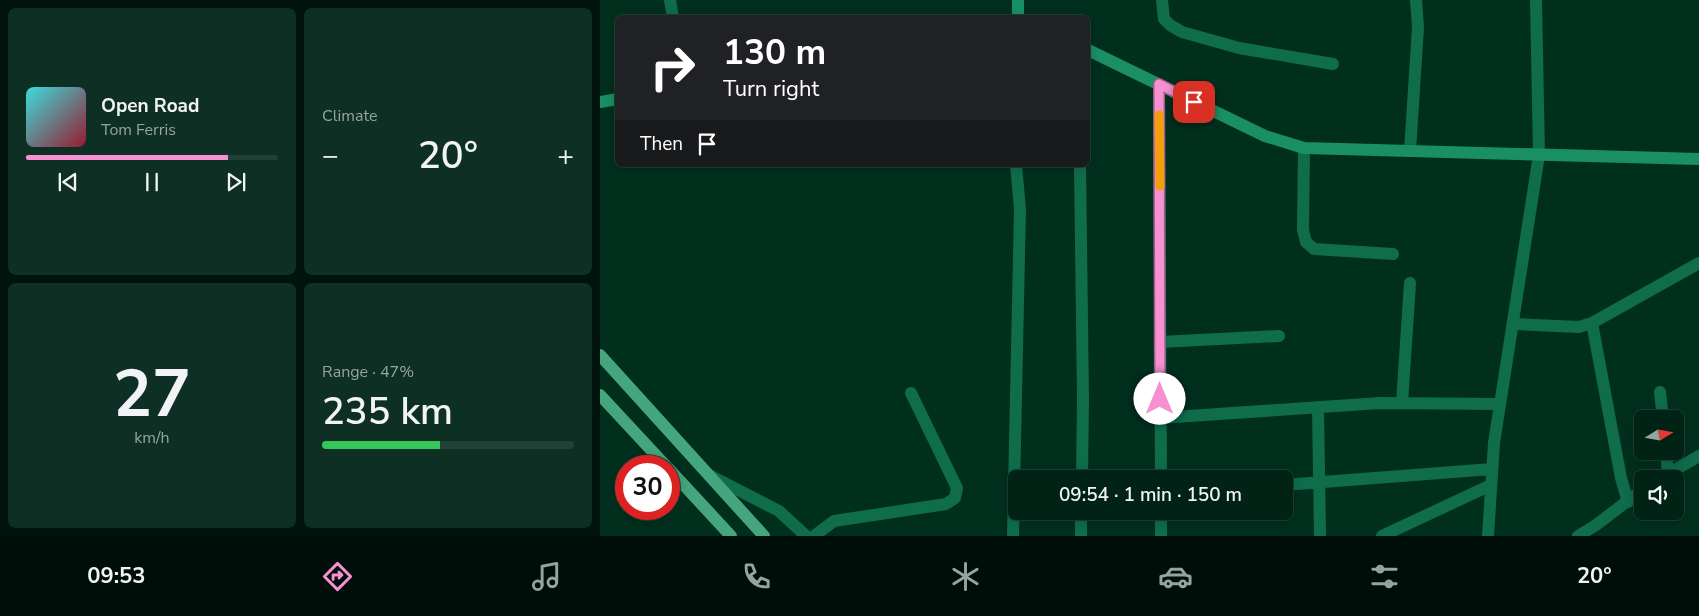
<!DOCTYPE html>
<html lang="en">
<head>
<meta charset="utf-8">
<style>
  body { margin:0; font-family:"Nunito Sans",sans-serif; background:#0e2f23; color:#f1f3f6; height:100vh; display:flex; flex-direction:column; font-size:19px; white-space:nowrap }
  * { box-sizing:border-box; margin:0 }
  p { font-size:16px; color:#95a4a1 }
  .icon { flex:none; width:28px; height:28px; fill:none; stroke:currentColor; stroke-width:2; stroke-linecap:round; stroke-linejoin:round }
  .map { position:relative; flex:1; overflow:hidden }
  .drawer { display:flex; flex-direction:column; gap:8px; padding:8px; background:#00130c; width:600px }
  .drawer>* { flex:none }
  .guide { position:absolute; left:15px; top:15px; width:475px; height:152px; border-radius:8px; box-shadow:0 2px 12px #0003,0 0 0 1px #224035; background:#202124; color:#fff; overflow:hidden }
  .needle { width:32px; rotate:79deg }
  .controls { position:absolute; left:1034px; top:410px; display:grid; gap:10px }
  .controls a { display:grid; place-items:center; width:50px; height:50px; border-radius:8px; background:#002316; box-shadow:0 2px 12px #0003,0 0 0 1px #224035; font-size:25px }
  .speed { position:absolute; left:15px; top:455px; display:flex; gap:10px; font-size:25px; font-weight:700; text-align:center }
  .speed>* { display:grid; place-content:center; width:65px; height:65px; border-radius:50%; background:#002316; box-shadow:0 2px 12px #0003,0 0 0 1px #224035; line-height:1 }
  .speed .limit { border:8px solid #d22; background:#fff; color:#111 }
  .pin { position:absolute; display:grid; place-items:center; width:42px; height:42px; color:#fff; margin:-21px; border-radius:10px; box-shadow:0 2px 8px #0006 }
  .me { position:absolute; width:55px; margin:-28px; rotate:0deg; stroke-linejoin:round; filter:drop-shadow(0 0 4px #0008) }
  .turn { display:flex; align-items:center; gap:18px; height:105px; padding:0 25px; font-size:22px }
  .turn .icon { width:65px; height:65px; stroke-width:2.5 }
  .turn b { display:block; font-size:35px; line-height:42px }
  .then { display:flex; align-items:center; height:48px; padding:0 25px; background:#0003; gap:10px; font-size:19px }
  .big { font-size:38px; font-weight:600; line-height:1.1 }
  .drawer .tile { flex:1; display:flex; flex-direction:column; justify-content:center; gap:8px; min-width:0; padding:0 18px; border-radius:8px; background:#0e2f23 }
  .drawer .dial { align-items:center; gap:0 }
  .dial b { font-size:65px; line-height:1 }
  .song { display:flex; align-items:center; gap:15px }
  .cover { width:60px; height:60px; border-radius:8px; background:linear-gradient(135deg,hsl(180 70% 55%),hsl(350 70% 35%)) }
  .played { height:5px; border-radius:2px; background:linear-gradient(90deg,#f690d0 80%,#224035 80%) }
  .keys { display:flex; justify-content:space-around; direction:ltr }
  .heat { display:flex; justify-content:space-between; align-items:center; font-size:28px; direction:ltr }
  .charge { height:8px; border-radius:4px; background:linear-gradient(90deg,#34c759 47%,#224035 0) }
  .drawer .tiles { flex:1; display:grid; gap:8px; grid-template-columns:repeat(2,1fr) }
  .trip { position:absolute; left:408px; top:470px; width:285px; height:50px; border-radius:8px; background:#002316; box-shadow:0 2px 12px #0003,0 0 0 1px #224035; font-weight:600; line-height:50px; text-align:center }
  .dock { display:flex; height:80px; justify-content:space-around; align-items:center; background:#000e09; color:#95a4a1 }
  .dock .icon { width:35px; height:35px }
  .dock .on { color:#f690d0 }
  .dock b { font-size:22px; color:#f1f3f6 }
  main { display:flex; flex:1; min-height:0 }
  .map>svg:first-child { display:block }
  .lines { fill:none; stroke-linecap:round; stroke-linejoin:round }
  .minor { stroke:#0f6d4c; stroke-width:12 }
  .secondary { stroke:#1a8f65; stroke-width:12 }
  .primary { stroke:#45a67d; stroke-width:12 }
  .route-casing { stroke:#a05e87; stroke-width:12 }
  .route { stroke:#f690d0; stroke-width:9 }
  .slow { stroke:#f59e0b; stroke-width:9 }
</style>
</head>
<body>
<main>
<section class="drawer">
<div class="tiles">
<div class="tile">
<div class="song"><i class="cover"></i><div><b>Open Road</b><p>Tom Ferris</p></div></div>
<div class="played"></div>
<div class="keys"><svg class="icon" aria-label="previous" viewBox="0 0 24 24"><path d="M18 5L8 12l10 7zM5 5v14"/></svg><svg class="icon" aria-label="pause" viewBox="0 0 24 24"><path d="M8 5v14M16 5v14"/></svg><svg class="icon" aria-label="next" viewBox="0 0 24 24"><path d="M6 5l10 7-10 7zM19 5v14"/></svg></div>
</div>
<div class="tile"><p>Climate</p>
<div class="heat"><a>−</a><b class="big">20°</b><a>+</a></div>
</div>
<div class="tile dial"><b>27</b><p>km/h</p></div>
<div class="tile"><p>Range · 47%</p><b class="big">235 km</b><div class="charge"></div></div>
</div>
</section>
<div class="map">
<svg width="1099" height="536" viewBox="0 0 1099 536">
  <rect width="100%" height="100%" fill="#002f1e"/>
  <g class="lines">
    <!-- minor -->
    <path class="minor" d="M70 0 73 18
      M562 0 564 19 570 25 582 32 639 48 733 64
      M559 85 561 479
      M704 148 703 230 706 242 714 249 793 254
      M810 151 818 27 816 0
      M480 165 483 399 482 479
      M992 323 1021 478 1028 502
      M913 324 979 327 992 323 1099 263
      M560 342 679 336
      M1060 392 1063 419
      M802 403 810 283
      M718 407 720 536
      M560 418 780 403 900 404
      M1066 451 1068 473
      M109 475 179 511 206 536
      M1059 479 1099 456
      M684 485 892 469
      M561 511V536
      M214 536 234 521 346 504 355 498 357 488 311 393
      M413 536 420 209 416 165
      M481 536V511
      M782 536 891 485
      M888 536 894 443 939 155 936 0
      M978 536 996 525 1042 490"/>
    <!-- secondary -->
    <path class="secondary" d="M418 18V0
      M488 50 665 136 704 148 1099 159
      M0 102 18 99"/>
    <!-- primary -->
    <path class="primary" d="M0 355 164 536
      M0 395 66 466
      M69 469 131 536"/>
  </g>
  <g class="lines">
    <defs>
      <path id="route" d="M560 399 559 84 594 102"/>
    </defs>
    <!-- route casing -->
    <use href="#route" class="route-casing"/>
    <!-- route -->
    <use href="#route" class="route"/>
    <!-- slow -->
    <path class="slow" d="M559 115 560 186"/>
  </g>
</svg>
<div class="controls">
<a><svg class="needle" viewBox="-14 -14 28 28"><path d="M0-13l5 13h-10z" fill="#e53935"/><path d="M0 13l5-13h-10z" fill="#95a4a1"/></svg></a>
<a><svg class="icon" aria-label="sound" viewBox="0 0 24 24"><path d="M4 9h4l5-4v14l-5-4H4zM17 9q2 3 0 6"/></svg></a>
</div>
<div class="speed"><div class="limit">30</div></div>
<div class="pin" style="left:594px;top:102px;background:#d93025"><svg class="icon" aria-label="arrive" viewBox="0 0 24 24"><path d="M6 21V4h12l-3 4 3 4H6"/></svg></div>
<svg class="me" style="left:560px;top:399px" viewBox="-20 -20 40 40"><circle r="19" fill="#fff"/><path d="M0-13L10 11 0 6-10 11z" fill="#f690d0"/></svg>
<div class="trip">09:54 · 1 min · 150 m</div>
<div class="guide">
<div class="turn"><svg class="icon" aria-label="right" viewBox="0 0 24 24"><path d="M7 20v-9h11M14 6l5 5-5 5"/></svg><div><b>130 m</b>Turn right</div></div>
<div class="then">Then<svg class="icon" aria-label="arrive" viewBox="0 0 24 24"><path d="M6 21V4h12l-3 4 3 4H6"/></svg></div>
</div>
</div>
</main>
<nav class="dock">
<b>09:53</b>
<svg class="icon on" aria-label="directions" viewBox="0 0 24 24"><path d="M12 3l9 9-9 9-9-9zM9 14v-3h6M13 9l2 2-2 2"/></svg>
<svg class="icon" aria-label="music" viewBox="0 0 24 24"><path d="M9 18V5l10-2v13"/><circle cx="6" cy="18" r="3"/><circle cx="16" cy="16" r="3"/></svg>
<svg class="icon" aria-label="phone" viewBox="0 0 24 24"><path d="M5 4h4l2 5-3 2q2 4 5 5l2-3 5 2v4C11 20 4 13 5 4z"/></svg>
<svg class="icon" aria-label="climate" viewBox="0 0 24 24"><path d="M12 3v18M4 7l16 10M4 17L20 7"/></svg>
<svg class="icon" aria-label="car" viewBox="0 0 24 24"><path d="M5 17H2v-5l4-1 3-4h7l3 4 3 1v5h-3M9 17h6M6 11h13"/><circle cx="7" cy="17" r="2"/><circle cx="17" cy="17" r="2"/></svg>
<svg class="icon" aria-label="filters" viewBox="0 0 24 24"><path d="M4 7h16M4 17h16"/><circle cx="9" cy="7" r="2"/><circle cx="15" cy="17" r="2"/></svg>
<b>20°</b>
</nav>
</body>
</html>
